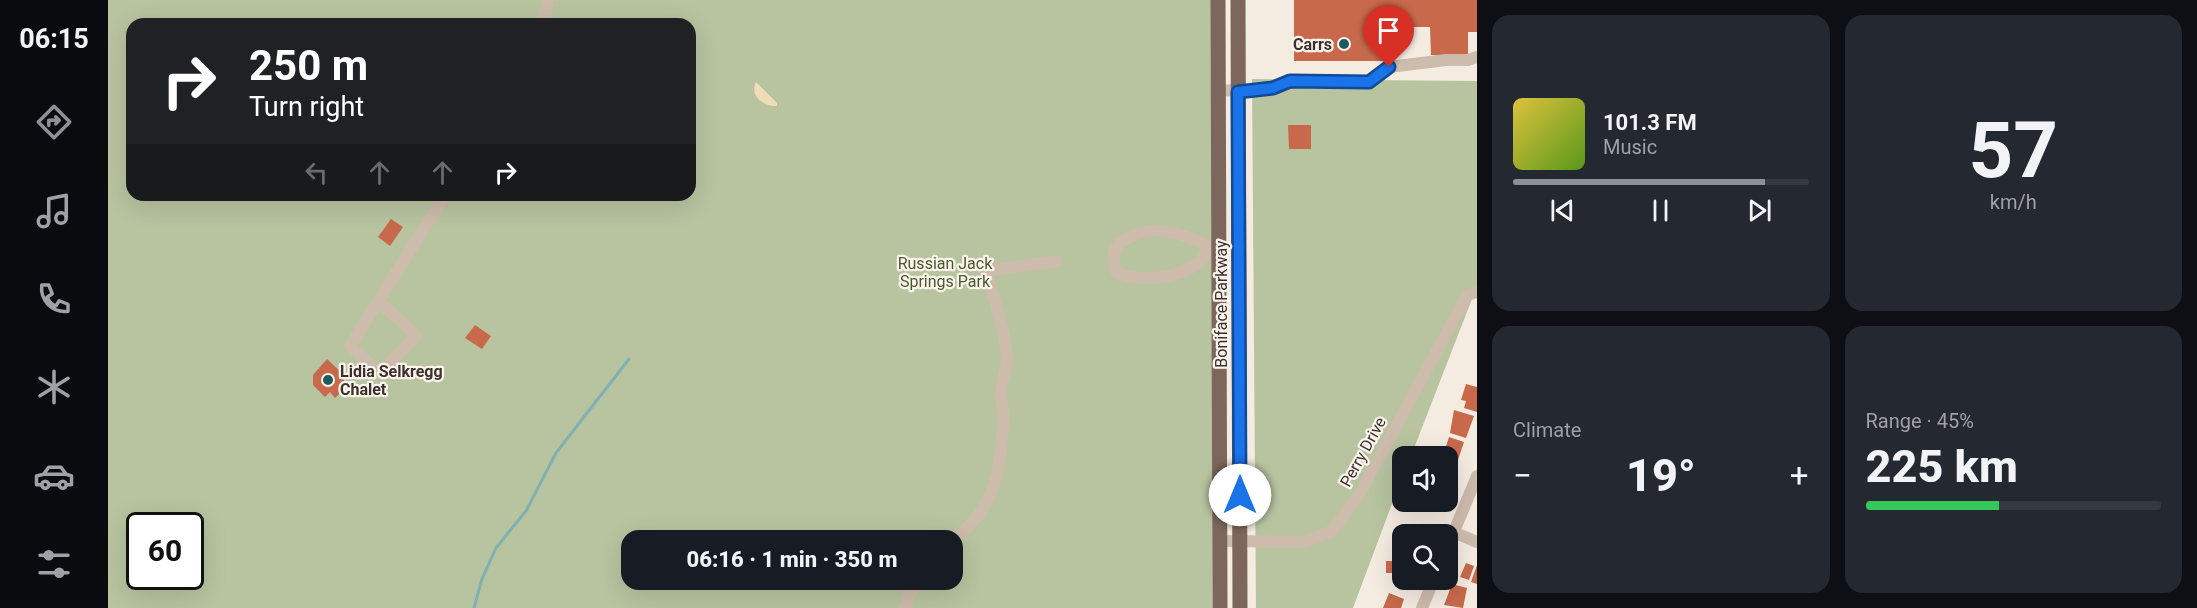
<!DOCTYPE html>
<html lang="en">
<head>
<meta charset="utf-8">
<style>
  body { margin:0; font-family:Roboto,sans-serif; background:#242831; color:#f1f3f6; height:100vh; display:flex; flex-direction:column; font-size:22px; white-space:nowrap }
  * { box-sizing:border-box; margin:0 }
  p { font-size:20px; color:#9ea1a6 }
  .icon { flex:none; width:33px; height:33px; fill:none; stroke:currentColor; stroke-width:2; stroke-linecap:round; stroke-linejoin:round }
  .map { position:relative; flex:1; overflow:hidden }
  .drawer { display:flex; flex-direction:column; gap:15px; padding:15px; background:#0d0f14; width:720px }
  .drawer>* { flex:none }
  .hud { position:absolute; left:18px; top:18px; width:570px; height:183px; border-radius:18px; box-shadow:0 6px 24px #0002; background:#202124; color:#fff; overflow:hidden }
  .tools { position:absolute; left:1284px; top:446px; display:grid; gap:12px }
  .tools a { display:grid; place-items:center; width:66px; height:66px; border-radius:12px; background:#171b24; box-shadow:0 6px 24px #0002; font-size:30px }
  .speed { position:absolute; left:18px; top:512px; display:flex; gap:12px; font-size:30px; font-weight:700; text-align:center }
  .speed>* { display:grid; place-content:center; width:78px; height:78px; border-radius:50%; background:#171b24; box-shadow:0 6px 24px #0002; line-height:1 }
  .speed .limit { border:3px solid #111; border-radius:9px; background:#fff; color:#111 }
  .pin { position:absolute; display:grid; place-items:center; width:51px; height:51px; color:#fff; margin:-62px -26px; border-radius:50% 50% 50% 0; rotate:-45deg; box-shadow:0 0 6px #0007 }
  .pin .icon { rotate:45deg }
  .me { position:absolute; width:66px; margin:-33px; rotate:0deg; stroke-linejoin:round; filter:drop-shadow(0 0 4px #0008) }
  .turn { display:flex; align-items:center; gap:21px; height:126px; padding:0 24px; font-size:27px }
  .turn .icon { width:78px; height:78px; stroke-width:2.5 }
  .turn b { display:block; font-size:42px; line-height:51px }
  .lanes { display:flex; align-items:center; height:57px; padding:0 24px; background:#0003; justify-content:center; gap:30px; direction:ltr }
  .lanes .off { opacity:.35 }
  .big { font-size:45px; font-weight:800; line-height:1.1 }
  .drawer .tile { flex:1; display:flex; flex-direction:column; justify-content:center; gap:9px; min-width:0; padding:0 21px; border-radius:18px; background:#242831 }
  .drawer .dial { align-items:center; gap:0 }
  .dial b { font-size:78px; line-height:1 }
  .song { display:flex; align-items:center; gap:18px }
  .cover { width:72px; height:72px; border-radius:9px; background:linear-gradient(135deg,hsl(50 70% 55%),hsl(90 70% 35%)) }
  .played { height:6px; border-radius:3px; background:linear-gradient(90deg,#8c9099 85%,#363941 85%) }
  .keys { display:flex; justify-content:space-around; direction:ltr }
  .heat { display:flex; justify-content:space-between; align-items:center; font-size:33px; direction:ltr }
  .charge { height:9px; border-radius:4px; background:linear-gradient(90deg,#34c759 45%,#363941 0) }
  .drawer .tiles { flex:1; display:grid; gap:15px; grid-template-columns:repeat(2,1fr) }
  .trip { position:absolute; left:513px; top:530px; width:342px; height:60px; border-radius:18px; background:#171b24; box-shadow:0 6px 24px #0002; font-weight:800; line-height:60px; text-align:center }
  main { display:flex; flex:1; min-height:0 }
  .dock { display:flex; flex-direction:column; width:108px; justify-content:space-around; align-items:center; background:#090b0e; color:#9ea1a6 }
  .dock .icon { width:42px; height:42px }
  .dock .on { color:#8c9099 }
  .dock b { font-size:27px; color:#f1f3f6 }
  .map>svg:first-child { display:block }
  .green { fill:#b8c4a0; fill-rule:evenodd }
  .sand { fill:#efdcb8 }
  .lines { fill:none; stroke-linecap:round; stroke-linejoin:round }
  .stream { stroke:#7fb0b2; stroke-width:3 }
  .building { fill:#c8694b }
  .minor { stroke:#cdbbac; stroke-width:12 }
  .major { stroke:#7d675c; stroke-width:15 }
  .route-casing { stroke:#114b97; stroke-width:15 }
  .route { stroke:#1a73e8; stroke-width:10 }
  .poi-dot { fill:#1f5a5e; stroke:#fbf5ee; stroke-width:2 }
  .labels { text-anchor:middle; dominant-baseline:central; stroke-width:4.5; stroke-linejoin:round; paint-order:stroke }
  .poi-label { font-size:16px; font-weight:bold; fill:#3b302b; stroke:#fbf5ee; text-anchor:end }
  .park-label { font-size:16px; fill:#4a5a2e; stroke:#fbf5ee }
  .street-label { font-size:16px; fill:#3b302b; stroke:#fbf5ee }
</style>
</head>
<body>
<main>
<nav class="dock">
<b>06:15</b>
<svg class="icon on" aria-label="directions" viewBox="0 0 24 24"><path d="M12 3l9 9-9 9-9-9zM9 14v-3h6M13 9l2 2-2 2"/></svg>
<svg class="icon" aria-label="music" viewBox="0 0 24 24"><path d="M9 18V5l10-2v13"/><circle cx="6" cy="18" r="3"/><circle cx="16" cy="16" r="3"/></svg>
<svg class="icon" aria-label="phone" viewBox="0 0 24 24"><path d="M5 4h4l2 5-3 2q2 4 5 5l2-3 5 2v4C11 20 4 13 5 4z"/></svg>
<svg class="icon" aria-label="climate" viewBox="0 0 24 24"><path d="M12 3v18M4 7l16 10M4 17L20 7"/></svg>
<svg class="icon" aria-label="car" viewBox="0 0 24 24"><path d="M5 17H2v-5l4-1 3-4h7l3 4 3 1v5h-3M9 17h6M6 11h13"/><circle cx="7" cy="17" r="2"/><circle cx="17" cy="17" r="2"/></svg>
<svg class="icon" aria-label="filters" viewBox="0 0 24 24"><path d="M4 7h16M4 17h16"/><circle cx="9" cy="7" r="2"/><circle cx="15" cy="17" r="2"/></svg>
</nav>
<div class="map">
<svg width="1369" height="608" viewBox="0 0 1369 608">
  <rect width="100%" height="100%" fill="#f4ebe1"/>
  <!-- green -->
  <path class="green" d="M0 0H1104V608H0ZM24 24H582V195H24ZM32 525H82V576H32ZM524 540H844V579H524Z
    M1144 79 1369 81V286L1303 456H1294V477L1245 608H1148Z"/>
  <!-- sand -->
  <path class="sand" d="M648 82 669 103V106C656 107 641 96 648 82Z"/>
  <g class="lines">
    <!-- stream -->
    <path class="stream" d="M366 608 374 579 388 548 418 511 448 453 521 359"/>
  </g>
  <!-- building -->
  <path class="building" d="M1186 0H1369V32H1360V55H1323L1322 27H1285V61H1186Z
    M1180 125H1203V149H1181Z
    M283 219 295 227 282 246 270 237Z
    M367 325 383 336 374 349 357 338Z
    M219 359 236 375V389L227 398 222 392 217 397 205 385V375Z
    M1358 384 1369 387V412L1356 408 1358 401 1353 400Z
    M1346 410 1366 416 1358 438 1342 433Z
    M1341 437 1356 442 1349 463 1335 456Z
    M1340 465 1350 468 1344 484 1340 483Z
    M1322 501H1331L1328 510 1320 508Z
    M1278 561H1284V573H1278Z
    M1358 563 1366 566 1361 580 1352 577Z
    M1369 565V584L1363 582Z
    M1294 573V579H1307L1304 587 1291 582Z
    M1344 584 1359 588 1355 608 1336 605Z
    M1281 593 1296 599 1293 608H1275Z"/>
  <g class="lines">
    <!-- minor -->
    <path class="minor" d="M435 24 440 0
      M1110 91 1165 88 1182 81 1261 82 1281 67 1338 60H1360L1369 57
      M1101 248C1088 279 1036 283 1009 273 1004 262 1003 248 1015 241 1040 225 1063 230 1090 241 1098 245 1101 248 1111 248
      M270 301 309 336 271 373 242 346 337 195
      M1345 532 1369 542
      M844 540C887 512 895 463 895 414 896 407 892 399 893 392 893 380 900 367 899 356 896 326 886 299 877 271L949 261
      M1112 541 1197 542 1224 531 1251 495 1359 295 1369 292
      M1340 546 1369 476
      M797 608 801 595 815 579
      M1314 608 1326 579"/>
    <!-- major -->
    <path class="major" d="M1110 0 1112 608
      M1130 0 1132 608"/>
  </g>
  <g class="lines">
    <defs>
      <path id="route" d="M1132 495 1130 92 1165 88 1182 81 1261 82 1281 67"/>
    </defs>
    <!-- route casing -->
    <use href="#route" class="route-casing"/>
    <!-- route -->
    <use href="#route" class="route"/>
  </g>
  <!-- markers -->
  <g class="poi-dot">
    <circle cx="1236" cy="44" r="6"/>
    <circle cx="220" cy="380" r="6"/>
  </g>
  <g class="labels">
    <!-- poi labels -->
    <g class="poi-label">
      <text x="1224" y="44">Carrs</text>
      <text x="232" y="371" text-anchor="start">Lidia Selkregg<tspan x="232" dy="18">Chalet</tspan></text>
    </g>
    <!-- park labels -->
    <g class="park-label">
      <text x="837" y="263">Russian Jack<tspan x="837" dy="18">Springs Park</tspan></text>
    </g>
    <!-- street labels -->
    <g class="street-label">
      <text transform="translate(1113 304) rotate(-90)">Boniface Parkway</text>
      <text transform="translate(1255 452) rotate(-61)">Perry Drive</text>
    </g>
  </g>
</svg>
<div class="tools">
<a><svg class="icon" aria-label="sound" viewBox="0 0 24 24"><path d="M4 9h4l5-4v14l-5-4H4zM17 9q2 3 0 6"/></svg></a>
<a><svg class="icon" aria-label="search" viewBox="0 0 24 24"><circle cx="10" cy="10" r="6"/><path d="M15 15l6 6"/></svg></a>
</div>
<div class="speed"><div class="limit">60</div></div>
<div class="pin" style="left:1281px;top:67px;background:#d93025"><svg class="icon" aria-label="arrive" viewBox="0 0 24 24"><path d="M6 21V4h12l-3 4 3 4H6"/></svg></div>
<svg class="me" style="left:1132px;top:495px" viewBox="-20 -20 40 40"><circle r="19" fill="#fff"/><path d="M0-13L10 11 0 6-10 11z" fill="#1a73e8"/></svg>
<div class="trip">06:16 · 1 min · 350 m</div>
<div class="hud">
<div class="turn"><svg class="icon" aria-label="right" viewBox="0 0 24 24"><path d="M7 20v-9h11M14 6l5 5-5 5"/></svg><div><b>250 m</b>Turn right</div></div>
<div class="lanes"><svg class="icon off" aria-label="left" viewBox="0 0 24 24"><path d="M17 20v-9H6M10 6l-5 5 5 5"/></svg><svg class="icon off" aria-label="ahead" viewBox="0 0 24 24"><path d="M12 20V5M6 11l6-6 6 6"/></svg><svg class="icon off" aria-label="ahead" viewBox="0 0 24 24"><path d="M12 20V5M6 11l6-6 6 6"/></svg><svg class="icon" aria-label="right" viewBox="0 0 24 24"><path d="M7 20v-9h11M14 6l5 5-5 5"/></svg></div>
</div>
</div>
<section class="drawer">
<div class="tiles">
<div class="tile">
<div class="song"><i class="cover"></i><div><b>101.3 FM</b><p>Music</p></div></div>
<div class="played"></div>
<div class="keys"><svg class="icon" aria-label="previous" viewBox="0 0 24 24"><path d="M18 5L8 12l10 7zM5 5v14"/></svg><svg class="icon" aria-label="pause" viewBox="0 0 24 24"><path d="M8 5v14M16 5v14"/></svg><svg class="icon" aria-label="next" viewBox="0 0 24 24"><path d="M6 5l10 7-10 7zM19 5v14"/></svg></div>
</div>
<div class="tile dial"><b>57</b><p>km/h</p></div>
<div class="tile"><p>Climate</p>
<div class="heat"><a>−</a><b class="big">19°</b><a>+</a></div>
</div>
<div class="tile"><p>Range · 45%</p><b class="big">225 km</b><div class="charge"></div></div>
</div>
</section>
</main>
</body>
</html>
